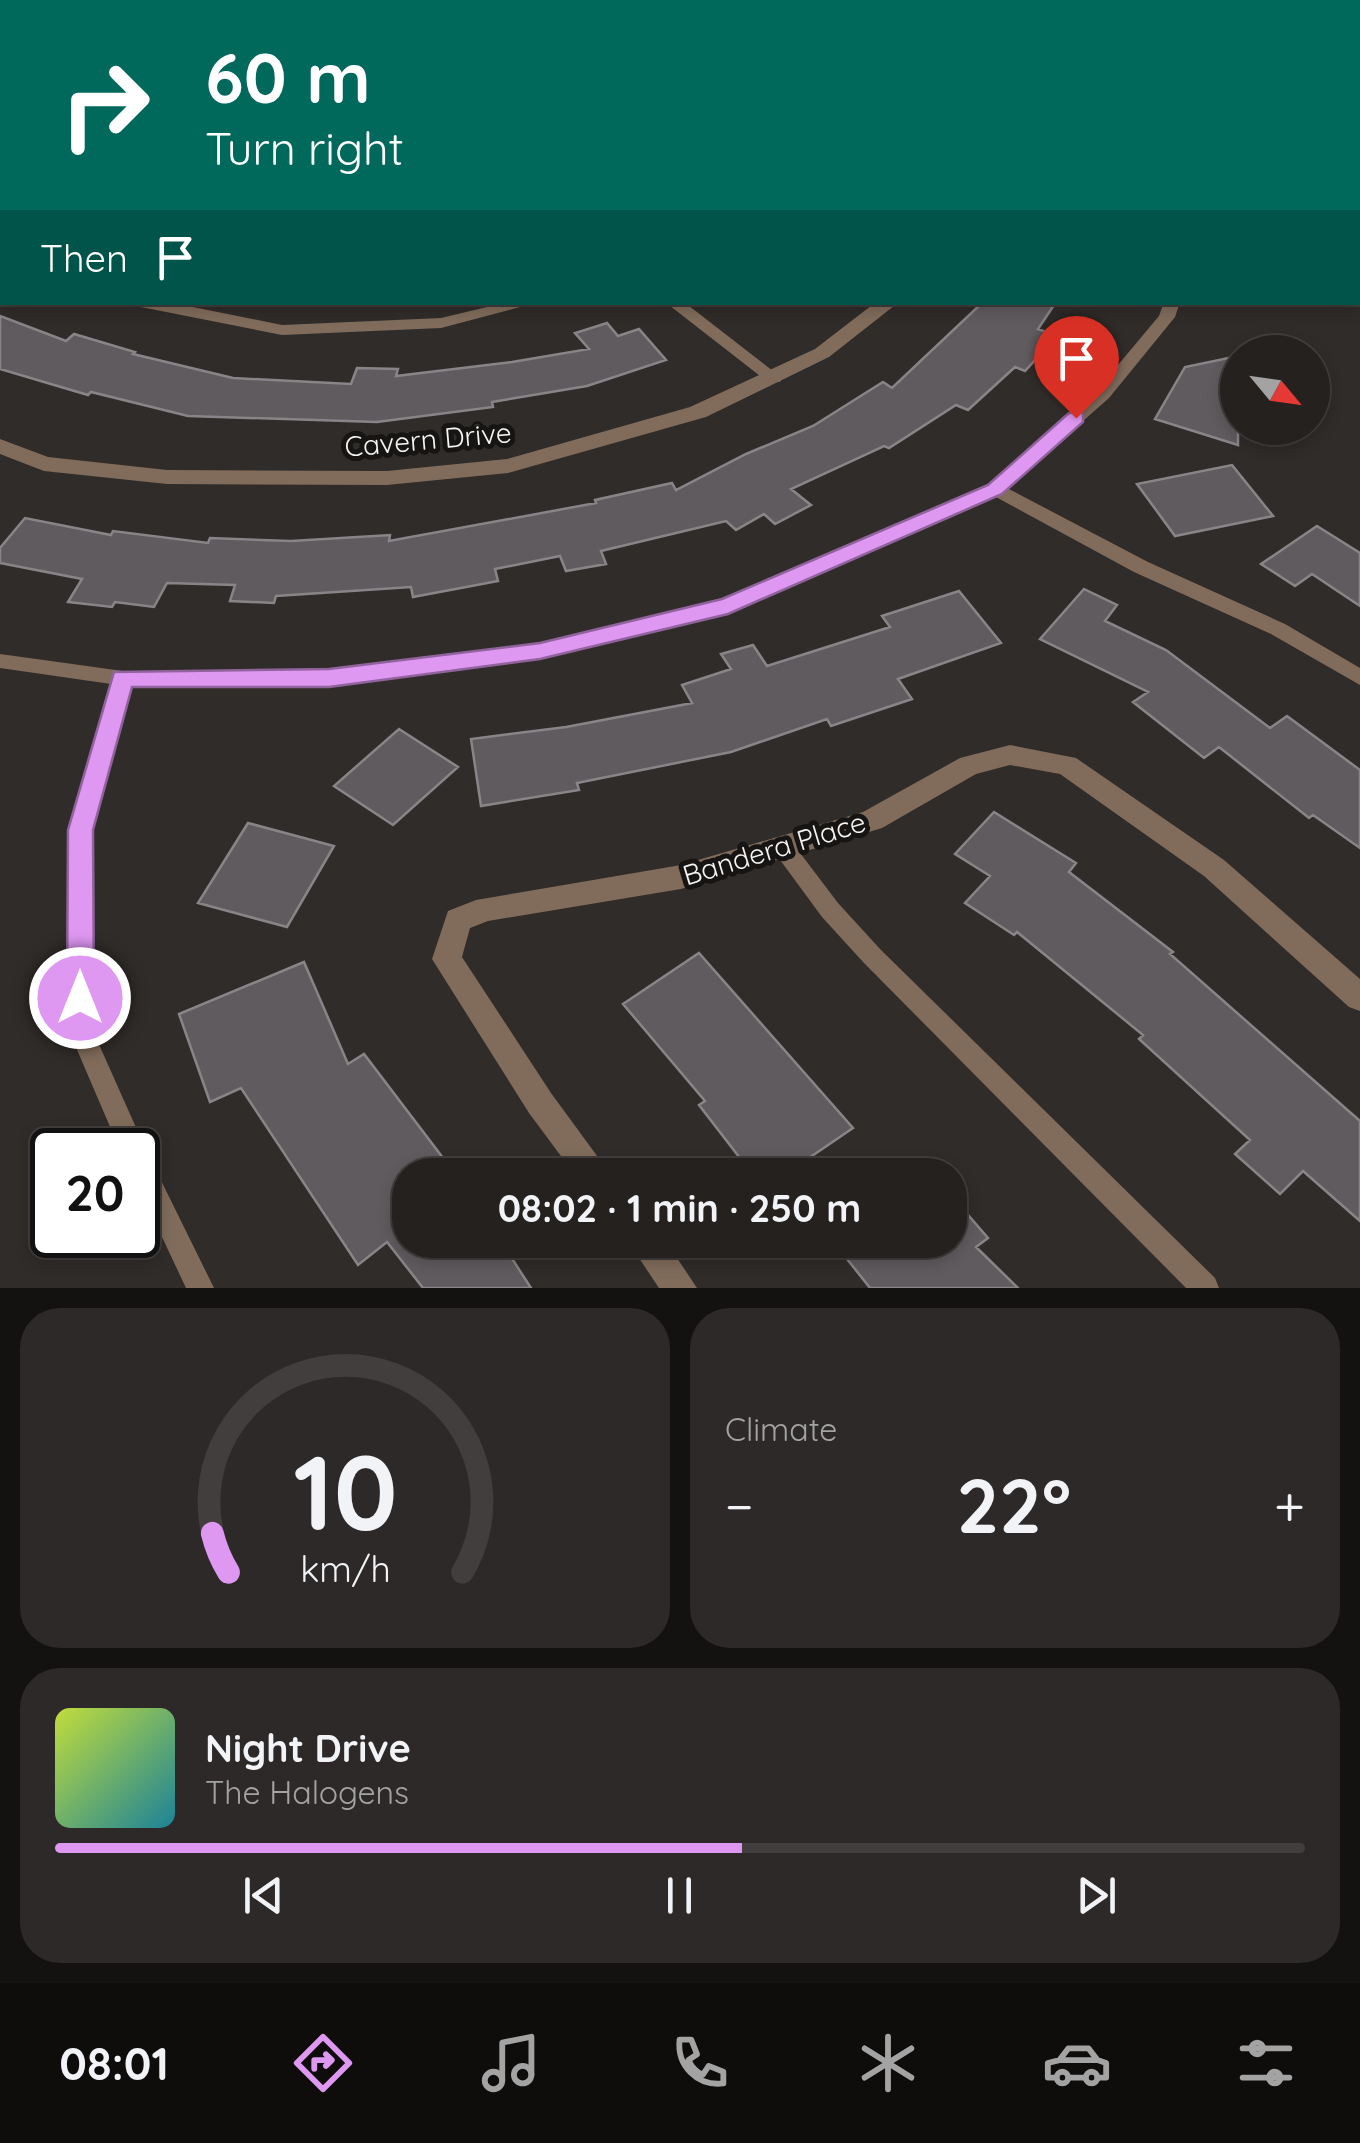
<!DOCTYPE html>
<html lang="en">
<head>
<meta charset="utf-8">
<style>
  body { margin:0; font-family:Quicksand,sans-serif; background:#2c2928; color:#f1f3f6; height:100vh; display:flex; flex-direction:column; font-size:38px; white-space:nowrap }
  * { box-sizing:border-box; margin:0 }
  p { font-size:32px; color:#a3a3a4 }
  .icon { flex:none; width:55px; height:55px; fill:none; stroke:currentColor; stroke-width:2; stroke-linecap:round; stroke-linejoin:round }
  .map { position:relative; height:1288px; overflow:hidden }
  .sheet { display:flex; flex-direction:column; gap:20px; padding:20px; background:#141211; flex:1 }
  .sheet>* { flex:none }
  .guide { position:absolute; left:0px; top:0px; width:1360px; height:305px; box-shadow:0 5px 15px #0003,0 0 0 2px #413e3d; background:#00695c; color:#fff; overflow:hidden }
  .needle { width:65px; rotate:119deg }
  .fabs { position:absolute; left:1220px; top:335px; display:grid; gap:20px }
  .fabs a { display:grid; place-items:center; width:110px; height:110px; border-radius:50%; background:#24211f; box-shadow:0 5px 15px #0003,0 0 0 2px #413e3d; font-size:50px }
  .speed { position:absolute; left:30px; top:1128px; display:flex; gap:20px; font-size:50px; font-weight:700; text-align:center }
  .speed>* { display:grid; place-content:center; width:130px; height:130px; border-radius:50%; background:#24211f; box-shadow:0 5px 15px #0003,0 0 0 2px #413e3d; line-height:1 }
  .speed .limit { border:5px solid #111; border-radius:15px; background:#fff; color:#111 }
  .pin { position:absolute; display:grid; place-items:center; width:85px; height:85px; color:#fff; margin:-102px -42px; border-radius:50% 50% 50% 0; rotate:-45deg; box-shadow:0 0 10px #0007 }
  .pin .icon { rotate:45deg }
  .me { position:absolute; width:110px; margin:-55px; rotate:0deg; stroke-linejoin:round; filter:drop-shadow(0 0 8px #0008) }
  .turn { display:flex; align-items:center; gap:35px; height:210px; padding:0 40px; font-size:45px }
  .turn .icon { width:130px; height:130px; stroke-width:2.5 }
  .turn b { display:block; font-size:70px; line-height:85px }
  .then { display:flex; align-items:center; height:95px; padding:0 40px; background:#0003; gap:20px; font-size:38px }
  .big { font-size:75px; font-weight:700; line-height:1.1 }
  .sheet .widget { flex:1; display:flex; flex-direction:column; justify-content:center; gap:15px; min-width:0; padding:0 35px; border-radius:40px; background:#2c2928 }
  .sheet .dial { align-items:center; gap:0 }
  .dial svg { height:260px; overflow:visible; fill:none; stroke:#413e3d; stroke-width:7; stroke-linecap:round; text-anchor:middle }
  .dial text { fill:#f1f3f6; stroke:none }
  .song { display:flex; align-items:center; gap:30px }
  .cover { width:120px; height:120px; border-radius:15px; background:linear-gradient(135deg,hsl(70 70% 55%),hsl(190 70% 35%)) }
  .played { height:10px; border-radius:5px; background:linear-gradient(90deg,#df98f2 55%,#413e3d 55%) }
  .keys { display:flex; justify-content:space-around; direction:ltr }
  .heat { display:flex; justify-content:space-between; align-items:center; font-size:55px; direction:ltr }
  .sheet .tiles { flex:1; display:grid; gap:20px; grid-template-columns:1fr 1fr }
  .widget:last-child { grid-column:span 2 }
  .trip { position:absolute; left:392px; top:1158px; width:575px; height:100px; border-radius:40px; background:#24211f; box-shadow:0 5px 15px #0003,0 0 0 2px #413e3d; font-weight:700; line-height:100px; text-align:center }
  .tab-bar { display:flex; height:160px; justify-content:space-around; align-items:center; background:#0e0d0c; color:#a3a3a4 }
  .tab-bar .icon { width:70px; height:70px }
  .tab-bar .selected { color:#df98f2 }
  .tab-bar b { font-size:45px; color:#f1f3f6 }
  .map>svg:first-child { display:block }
  .building { fill:#605b5f; stroke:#898488; stroke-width:2.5 }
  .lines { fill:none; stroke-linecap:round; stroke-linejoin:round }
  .service { fill:#816c5b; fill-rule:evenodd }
  .minor { fill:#816c5b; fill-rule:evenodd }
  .route { fill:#df98f2; stroke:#91639d; stroke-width:2.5 }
  .labels { text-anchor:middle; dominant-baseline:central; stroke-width:10; stroke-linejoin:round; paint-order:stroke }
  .street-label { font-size:28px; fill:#f7f4f2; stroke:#161513 }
</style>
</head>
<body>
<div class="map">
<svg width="1360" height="1288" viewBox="0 0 1360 1288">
  <rect width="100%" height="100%" fill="#302c29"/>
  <!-- building -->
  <path class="building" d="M983 302H1056L1038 329 1057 336 1025 371 1015 367 968 410 956 405 889 448 884 446 791 489 811 505 775 524 764 514 736 530 726 521 601 551 606 564 566 571 560 556 495 569 498 581 413 597 411 587 276 596 274 603 230 601 235 585 167 583 154 607 115 602 112 607 68 602 82 579 0 563V548L25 518 111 535 113 531 208 543 210 538 291 541 390 535 389 541 596 503 595 500 672 483 676 490 746 454 813 426 883 382 892 388Z
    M0 316 66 341 74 334 135 352 133 354 233 378 351 384 357 368 398 369 396 376 512 362 589 349 575 333 607 323 618 336 639 329 666 360 587 386 492 402 493 407 377 422 188 416 91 392 88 395 0 369Z
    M1238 356V445L1155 419 1185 367Z
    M1232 465 1273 516 1175 536 1137 484Z
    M1317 526 1360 553V606L1312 574 1295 586 1261 564Z
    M1084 589 1117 605 1105 621 1166 650 1270 728 1287 716 1360 770V848L1313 815 1309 818 1219 747 1204 758 1133 702 1148 692 1040 639Z
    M959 591 1001 643 898 679 912 699 831 726 827 719 731 752 577 783 579 790 481 806 471 739 566 727 692 703 682 685 731 669 721 654 753 645 767 666 890 627 882 616Z
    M399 729 458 767 393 825 334 786Z
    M994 812 1076 863 1069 872 1173 952 1170 954 1360 1121V1221L1303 1171 1280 1194 1235 1154 1250 1140 1139 1039 1143 1035 1017 932 1014 935 965 903 990 876 955 854Z
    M248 823 334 846 287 927 198 903Z
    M699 953 853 1128 784 1175H753L699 1105 705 1101 623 1004Z
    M304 962 348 1064 364 1054 456 1175H410V1240H500L531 1288H423L387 1242 358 1265 241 1088 210 1102 179 1014Z
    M950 1194 988 1238 976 1247 1018 1288H870L832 1240H950Z"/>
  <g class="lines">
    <!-- service -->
    <path class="service" d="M201 0H218L219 2H203Z
      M710 0H725L726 2H712Z
      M1102 0H1115L1116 2H1104Z
      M0 227 2 228V239L0 238Z
      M1358 266 1360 267V277L1358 276Z
      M133 302H168L282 325 441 318 508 302H539L441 328 282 335 141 307Z
      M665 302H684L782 378 780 382H768Z
      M1164 302H1180L1175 317 1109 398 1007 488 1148 562 1285 624 1360 668V685L1271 634 1134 572 994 496 735 611 540 658 329 685H131L91 830 93 1031 146 1150 214 1288H186L138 1186V1150H120L69 1031V830L111 684 0 668V654L123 671H329L540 644 723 600 989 485 1097 390 1159 316Z
      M783 838 791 841 838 903 880 949 1215 1278 1219 1288H1186L864 963 822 917 775 853 772 847 775 841Z"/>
    <!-- minor -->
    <path class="minor" d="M456 0H476L478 2H458Z
      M919 0H935V2H920Z
      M1294 0H1310L1312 2H1296Z
      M1358 55 1360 56V68L1358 67Z
      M0 56 2 57V68L0 67Z
      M876 302H899L829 357 706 417 508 473 387 485 167 484 44 471 0 454V439L48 457 167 470 387 471 507 459 690 407 815 349Z
      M1010 745 1076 758 1224 860 1360 979V1011L1349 1007 1204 876 1060 774 1010 765 976 774 882 828 681 889 488 921 470 928 462 957 551 1093 611 1175H575L529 1113 432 959 448 911 476 900 681 865 863 812 960 758Z
      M627 1240H665L697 1288H659Z"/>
  </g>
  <!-- route -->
  <path class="route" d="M1076 412 1083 413V422L1002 494 728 614 540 659 329 687H132L93 830 94 998 90 1006 80 1009 71 1006 67 998 68 830 114 672 329 669 540 643 722 599 988 485 1069 413Z"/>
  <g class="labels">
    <!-- street labels -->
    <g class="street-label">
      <text transform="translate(428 439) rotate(-5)">Cavern Drive</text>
      <text transform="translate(774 848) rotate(-17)">Bandera Place</text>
    </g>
  </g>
</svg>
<div class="fabs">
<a><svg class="needle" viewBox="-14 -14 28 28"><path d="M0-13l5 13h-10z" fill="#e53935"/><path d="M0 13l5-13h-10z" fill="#a3a3a4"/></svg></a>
</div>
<div class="speed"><div class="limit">20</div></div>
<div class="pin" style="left:1076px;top:418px;background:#d93025"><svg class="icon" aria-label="arrive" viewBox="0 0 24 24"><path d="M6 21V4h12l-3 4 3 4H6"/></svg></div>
<svg class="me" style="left:80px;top:998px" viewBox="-20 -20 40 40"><circle r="17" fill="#df98f2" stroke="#fff" stroke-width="3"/><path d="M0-11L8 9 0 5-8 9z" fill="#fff"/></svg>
<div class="trip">08:02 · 1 min · 250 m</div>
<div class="guide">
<div class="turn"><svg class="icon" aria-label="right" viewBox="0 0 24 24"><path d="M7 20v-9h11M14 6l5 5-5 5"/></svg><div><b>60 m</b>Turn right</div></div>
<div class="then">Then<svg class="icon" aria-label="arrive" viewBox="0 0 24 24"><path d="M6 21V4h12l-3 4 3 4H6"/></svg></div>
</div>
</div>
<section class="sheet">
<div class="tiles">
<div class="widget dial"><svg viewBox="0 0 100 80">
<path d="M14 69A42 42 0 1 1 86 69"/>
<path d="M14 69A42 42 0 0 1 9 57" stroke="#df98f2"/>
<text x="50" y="56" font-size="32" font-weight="700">10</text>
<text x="50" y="72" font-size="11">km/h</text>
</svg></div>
<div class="widget"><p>Climate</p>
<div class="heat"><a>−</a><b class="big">22°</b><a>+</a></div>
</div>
<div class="widget">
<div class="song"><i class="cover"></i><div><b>Night Drive</b><p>The Halogens</p></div></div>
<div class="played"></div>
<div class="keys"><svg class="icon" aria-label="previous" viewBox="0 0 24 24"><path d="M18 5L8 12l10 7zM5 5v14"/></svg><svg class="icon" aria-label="pause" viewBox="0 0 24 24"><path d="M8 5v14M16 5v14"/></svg><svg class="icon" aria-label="next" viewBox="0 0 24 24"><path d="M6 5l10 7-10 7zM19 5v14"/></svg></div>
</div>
</div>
</section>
<nav class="tab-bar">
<b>08:01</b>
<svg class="icon selected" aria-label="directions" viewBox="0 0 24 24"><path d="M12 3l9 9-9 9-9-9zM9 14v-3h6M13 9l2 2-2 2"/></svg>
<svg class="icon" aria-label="music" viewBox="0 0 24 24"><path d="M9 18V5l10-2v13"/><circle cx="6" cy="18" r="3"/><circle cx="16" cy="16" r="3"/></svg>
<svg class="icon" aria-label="phone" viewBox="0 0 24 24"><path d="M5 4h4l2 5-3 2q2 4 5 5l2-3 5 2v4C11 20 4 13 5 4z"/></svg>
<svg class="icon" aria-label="climate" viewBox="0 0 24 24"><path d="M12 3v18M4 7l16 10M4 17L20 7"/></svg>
<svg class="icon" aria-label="car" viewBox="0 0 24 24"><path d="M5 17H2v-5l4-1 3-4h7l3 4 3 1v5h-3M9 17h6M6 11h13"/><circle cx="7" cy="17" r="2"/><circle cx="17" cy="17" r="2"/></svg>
<svg class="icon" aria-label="filters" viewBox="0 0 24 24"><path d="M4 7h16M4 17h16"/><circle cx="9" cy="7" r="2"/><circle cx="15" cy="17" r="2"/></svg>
</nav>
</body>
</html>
